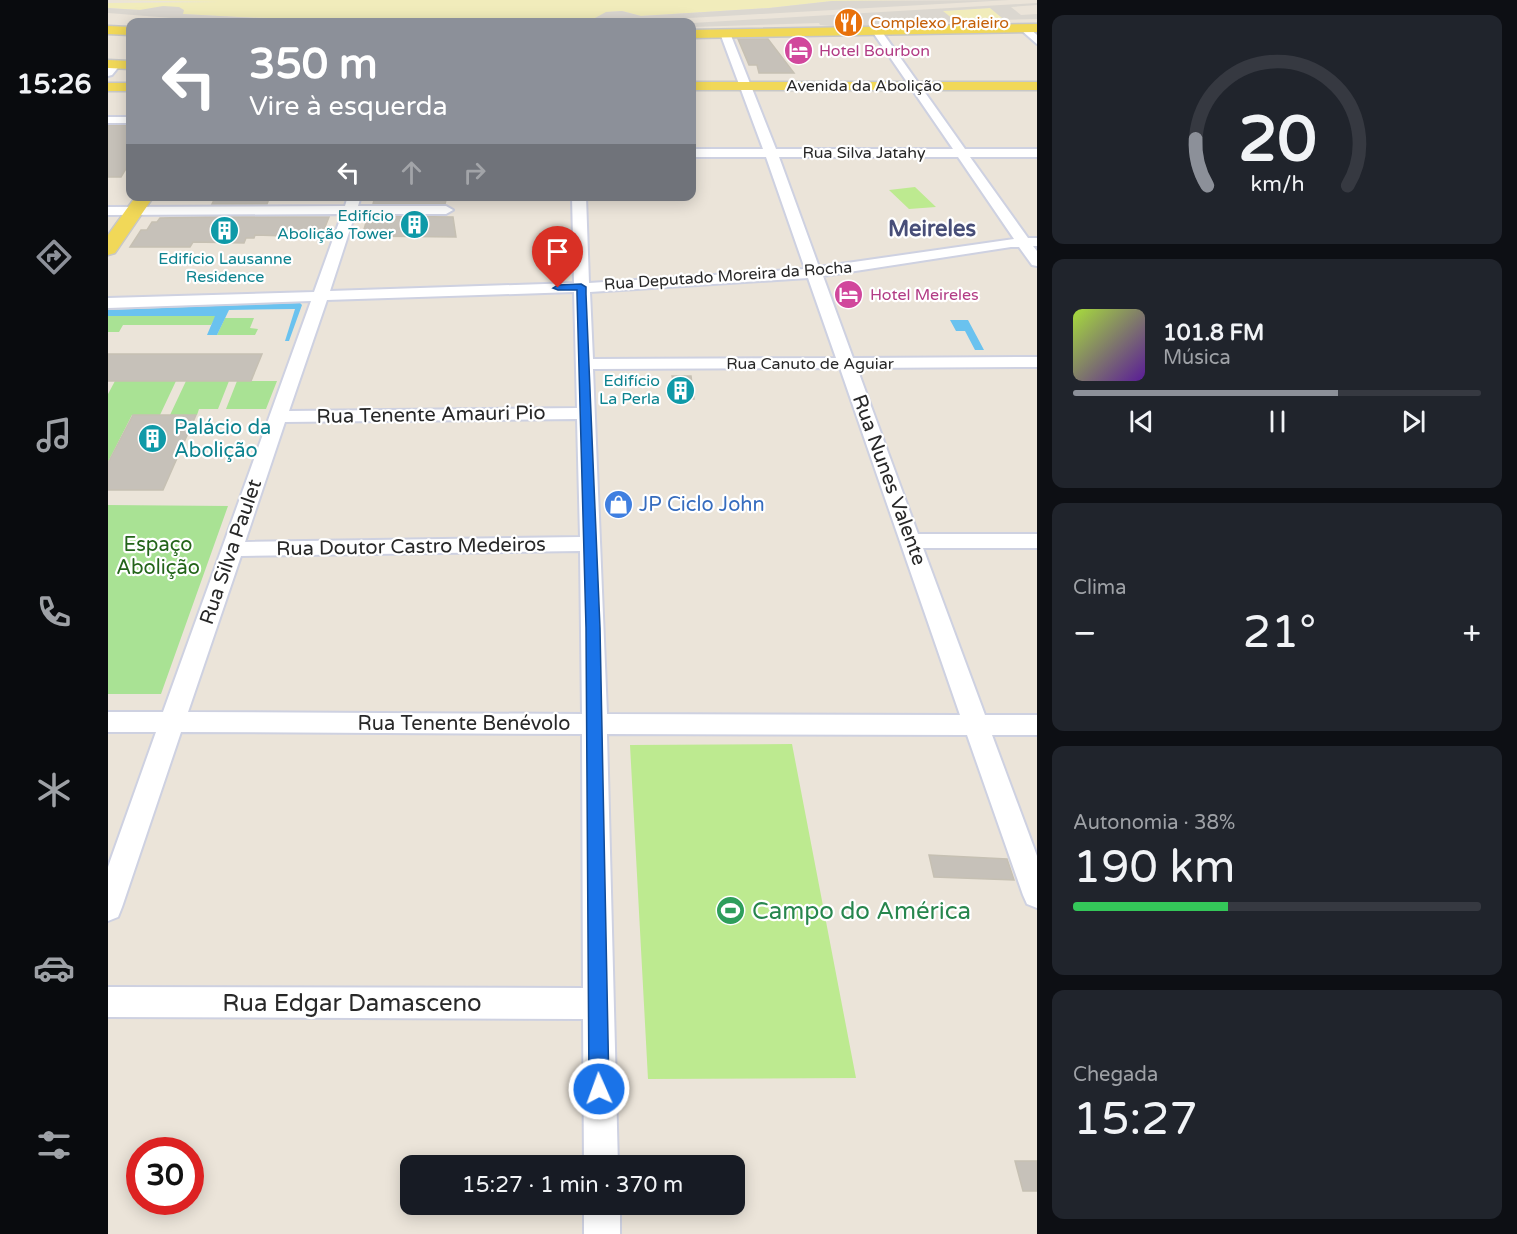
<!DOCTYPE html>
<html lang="pt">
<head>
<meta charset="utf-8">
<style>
  body { margin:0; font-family:"Varela Round",sans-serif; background:#20242c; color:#f1f3f6; height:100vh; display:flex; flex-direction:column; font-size:22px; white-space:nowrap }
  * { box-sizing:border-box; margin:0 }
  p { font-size:20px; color:#9ea1a6 }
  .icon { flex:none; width:33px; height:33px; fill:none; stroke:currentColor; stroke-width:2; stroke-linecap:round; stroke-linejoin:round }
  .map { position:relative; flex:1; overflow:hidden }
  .sheet { display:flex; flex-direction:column; gap:15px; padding:15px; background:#0d0f14; width:480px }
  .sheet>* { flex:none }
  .guide { position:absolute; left:18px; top:18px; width:570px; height:183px; border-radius:12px; box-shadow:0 3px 15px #0003; background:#8c9099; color:#fff; overflow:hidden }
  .speed { position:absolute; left:18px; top:1137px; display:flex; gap:12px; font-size:30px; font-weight:700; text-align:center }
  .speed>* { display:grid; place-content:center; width:78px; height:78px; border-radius:50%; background:#171b24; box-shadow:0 3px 15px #0003; line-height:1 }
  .speed .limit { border:9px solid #d22; background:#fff; color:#111 }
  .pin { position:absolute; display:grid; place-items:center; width:51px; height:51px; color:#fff; margin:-62px -26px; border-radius:50% 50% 50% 0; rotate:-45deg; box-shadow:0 0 6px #0007 }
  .pin .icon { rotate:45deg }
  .me { position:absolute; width:66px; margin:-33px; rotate:358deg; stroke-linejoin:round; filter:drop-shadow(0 0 4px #0008) }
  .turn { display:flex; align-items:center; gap:21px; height:126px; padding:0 24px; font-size:27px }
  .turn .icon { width:78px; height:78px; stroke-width:2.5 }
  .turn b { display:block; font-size:42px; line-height:51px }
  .lanes { display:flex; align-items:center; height:57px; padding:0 24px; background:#0003; justify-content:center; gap:30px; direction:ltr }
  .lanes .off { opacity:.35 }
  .big { font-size:45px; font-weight:600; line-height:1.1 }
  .sheet .tile { flex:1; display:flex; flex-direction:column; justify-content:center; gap:9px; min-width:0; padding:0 21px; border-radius:12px; background:#20242c }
  .sheet .dial { align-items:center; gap:0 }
  .dial svg { height:156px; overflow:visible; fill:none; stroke:#363941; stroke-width:7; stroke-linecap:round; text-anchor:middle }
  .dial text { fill:#f1f3f6; stroke:none }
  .song { display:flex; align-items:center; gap:18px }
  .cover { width:72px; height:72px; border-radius:9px; background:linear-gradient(135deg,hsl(80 70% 55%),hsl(270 70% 35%)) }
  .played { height:6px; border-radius:3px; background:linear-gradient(90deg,#8c9099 65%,#363941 65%) }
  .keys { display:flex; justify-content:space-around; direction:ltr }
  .heat { display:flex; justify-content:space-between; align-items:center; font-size:33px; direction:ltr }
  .charge { height:9px; border-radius:4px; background:linear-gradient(90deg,#34c759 38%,#363941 0) }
  .trip { position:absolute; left:292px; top:1155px; width:345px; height:60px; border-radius:12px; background:#171b24; box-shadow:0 3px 15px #0003; font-weight:600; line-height:60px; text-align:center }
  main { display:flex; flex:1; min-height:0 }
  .menu { display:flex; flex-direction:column; width:108px; justify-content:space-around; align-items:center; background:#090b0e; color:#9ea1a6 }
  .menu .icon { width:42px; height:42px }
  .menu .on { color:#8c9099 }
  .menu b { font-size:27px; color:#f1f3f6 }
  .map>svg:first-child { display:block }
  .green { fill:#a9e294 }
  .sand { fill:#f1ecbb }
  .pitch { fill:#bdea90 }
  .plaza { fill:#dbd7d0; fill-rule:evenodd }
  .water { fill:#6ac2ef }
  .building { fill:#c6c1b9; stroke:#c6c0b3; stroke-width:1.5 }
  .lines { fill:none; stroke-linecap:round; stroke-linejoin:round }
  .minor-casing { stroke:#ced1e1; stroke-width:4 }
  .major-casing { stroke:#c7c7c7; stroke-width:3 }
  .minor { fill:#fff; fill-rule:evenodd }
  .major { fill:#f1d858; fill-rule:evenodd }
  .route { fill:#1a73e8; stroke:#114b97; stroke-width:1.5 }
  .labels { text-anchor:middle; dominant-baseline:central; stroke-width:4.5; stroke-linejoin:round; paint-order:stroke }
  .far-food-label { font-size:16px; fill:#c56008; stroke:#fff; text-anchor:start }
  .far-hotel-label { font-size:16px; fill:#b23c85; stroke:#fff; text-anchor:start }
  .far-street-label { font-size:16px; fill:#282828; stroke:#fff }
  .far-culture-label { font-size:16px; fill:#0d838f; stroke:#fff; text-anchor:end }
  .street-label { font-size:20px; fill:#282828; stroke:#fff }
  .culture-label { font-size:20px; fill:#0d838f; stroke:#fff; text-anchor:start }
  .shop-label { font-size:20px; fill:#366cbe; stroke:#fff; text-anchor:start }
  .park-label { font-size:20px; fill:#236419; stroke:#fff }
  .far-district-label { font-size:22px; font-weight:bold; fill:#484e78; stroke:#fff }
  .near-leisure-label { font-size:24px; fill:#27864d; stroke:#fff; text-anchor:start }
  .near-street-label { font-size:24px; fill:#282828; stroke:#fff }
</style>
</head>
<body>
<main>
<nav class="menu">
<b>15:26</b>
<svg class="icon on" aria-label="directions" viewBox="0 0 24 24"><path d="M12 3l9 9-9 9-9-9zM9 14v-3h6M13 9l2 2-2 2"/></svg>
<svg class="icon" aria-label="music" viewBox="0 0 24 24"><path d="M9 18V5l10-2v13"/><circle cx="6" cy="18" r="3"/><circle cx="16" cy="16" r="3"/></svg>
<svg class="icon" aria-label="phone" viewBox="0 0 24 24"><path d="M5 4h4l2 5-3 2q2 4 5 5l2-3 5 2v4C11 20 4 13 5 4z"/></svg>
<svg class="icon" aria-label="climate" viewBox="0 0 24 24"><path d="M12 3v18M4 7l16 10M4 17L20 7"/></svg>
<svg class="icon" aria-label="car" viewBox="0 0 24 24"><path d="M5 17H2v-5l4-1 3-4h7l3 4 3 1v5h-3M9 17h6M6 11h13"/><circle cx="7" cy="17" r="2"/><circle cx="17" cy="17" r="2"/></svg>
<svg class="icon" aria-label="filters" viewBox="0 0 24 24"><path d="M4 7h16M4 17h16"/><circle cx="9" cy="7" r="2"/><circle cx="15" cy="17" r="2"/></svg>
</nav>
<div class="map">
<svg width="929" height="1234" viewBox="0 0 929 1234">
  <rect width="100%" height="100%" fill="#ebe4d9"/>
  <!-- green -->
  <path class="green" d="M0 316H108L103 325H15L11 332H0Z
    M117 318H146L142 328 150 329 147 335H109Z
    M7 381H68L52 415H24L0 462V394Z
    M78 381H121L110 409H91L89 415H62Z
    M129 381H169L158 409H118Z
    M0 505 120 506 53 694H0Z"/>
  <!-- sand -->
  <path class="sand" d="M0 0H808L724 1 661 8 533 16 514 11 499 12 488 18C349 23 212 22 74 14L73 9 53 7 32 10 0 8V3L112 2Z
    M882 8 895 18 845 19 834 11Z"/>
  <!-- pitch -->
  <path class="pitch" d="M807 187 828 207 801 209 781 190Z
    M684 744 748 1078 540 1079 522 745Z"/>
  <!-- plaza -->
  <path class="plaza" d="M902 0 510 22H115L0 13V8L32 10 55 6 71 7 76 10 75 14 150 18 277 22H392L487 18 498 12 514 11 533 16 661 8 724 1Z
    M929 3V5L903 7 913 15 929 14V19L848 21 811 27 751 29 712 25 711 23 584 27V23ZM882 8 894 18 845 19 835 11Z"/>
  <!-- water -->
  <path class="water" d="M192 303 194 305 181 341H177L187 309 121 310 109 335H99L107 316H0V310Z
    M842 320H860L876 350H867L857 331H848Z"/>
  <!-- building -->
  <path class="building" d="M630 39H660L686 73H651L649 65H641Z
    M0 125H22V162L13 177H0Z
    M108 196H162L159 204H104Z
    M267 196H339L337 204H265Z
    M260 216 345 217 348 237 254 236Z
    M97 217H221L213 237H211L147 235 146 238H138L136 243 85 242 82 247H22L33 230H39L44 222H49L52 218Z
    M0 354H154L143 381H0Z
    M564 376H583L586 399H570Z
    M25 415H88L55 490H0V463Z
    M821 855 899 859 906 880 826 877Z
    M907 1161H929V1191H915Z"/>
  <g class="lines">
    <defs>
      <path id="minor" d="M913 26H919L929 35V44L913 30Z
        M769 28 772 29 857 149H929V157H862L920 238H929V246H925L929 251V266L924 265 911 247H903L715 276 745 358 929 357V367L749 368 810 534H929V548H815L877 715H929V735H884L929 856V908L919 904 915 895 859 735 499 734 510 1166H476L475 1019 0 1017V987L475 988 474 734 73 732 14 907 10 917 0 921V867L48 732H0V712H55L203 301 0 308V298L206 292 234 214 0 215V207L237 206 240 196H253L250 206H338L345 210 338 214H247L222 291 466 283 464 196H478L481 283 697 269 658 157H584V149H655L612 33 617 30 622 33 668 149H845L764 31ZM671 157H850L906 239 711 267ZM700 278 728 358 485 359 482 292ZM466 292 469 408 181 411 219 300ZM732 368 852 715 499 714 485 369ZM469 419 472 537 137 542 177 422ZM472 551 474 714 80 712 133 556Z
        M8 61 13 64 4 75 0 76V67Z
        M0 117H22V123H0Z
        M476 1204H512V1234H476Z"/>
      <path id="major" d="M929 24V32L584 38V30Z
        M0 26 22 27V35L0 34Z
        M0 60 22 61V69L0 68Z
        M584 82H929V90H584Z
        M0 83H22V91H0Z
        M28 196H46L7 253 0 255V235Z"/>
    </defs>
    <!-- minor casing -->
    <use href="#minor" class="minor-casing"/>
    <!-- major casing -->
    <use href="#major" class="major-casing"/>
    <!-- minor -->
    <use href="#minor" class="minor"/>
    <!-- major -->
    <use href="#major" class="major"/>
  </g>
  <!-- route -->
  <path class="route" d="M473 284 478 287V294L492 628 501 1089 498 1096 491 1099 484 1096 481 1089 478 628 469 294V290H450L445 288 450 285Z"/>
  <!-- icons -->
  <defs>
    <symbol id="restaurant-disc" viewBox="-11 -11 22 22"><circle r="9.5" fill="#e8710a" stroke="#fff"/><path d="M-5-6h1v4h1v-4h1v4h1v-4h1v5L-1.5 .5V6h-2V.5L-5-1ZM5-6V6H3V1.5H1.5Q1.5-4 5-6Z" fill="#fff"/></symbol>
    <symbol id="hotel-disc" viewBox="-11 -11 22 22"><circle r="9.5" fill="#d1479c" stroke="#fff"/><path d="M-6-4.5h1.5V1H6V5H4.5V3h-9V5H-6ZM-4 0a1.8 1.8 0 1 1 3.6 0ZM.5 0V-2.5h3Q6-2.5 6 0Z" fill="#fff"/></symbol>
    <symbol id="building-disc" viewBox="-11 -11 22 22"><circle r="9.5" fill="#0f9aa8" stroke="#fff"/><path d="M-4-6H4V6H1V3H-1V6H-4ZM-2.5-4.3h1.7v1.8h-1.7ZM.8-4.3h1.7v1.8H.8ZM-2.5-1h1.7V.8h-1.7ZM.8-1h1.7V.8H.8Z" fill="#fff"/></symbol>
    <symbol id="shop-disc" viewBox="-11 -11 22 22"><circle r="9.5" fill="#3f7fe0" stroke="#fff"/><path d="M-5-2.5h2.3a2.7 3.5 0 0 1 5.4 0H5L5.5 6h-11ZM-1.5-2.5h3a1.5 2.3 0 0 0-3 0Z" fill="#fff"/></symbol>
    <symbol id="stadium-disc" viewBox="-11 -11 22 22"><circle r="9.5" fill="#2e9e5b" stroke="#fff"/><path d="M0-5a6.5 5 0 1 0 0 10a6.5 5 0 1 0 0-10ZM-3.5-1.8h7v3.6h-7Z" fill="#fff"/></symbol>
  </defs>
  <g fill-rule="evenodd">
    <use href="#restaurant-disc" x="724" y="6" width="33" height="33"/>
    <use href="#hotel-disc" x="674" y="34" width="33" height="33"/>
    <use href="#building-disc" x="290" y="208" width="33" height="33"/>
    <use href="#building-disc" x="100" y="214" width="33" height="33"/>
    <use href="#hotel-disc" x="724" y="278" width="33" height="33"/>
    <use href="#building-disc" x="556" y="374" width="33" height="33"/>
    <use href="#building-disc" x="28" y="422" width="33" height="33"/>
    <use href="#shop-disc" x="494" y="488" width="33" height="33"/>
    <use href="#stadium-disc" x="606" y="894" width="33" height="33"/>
  </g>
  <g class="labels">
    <!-- far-food labels -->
    <g class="far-food-label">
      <text x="762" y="23">Complexo Praieiro</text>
    </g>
    <!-- far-hotel labels -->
    <g class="far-hotel-label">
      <text x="711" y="51">Hotel Bourbon</text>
      <text x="762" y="295">Hotel Meireles</text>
    </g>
    <!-- far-street labels -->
    <g class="far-street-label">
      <text x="756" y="86">Avenida da Abolição</text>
      <text x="756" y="153">Rua Silva Jatahy</text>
      <text transform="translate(620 276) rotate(-4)">Rua Deputado Moreira da Rocha</text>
      <text x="702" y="364">Rua Canuto de Aguiar</text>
    </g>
    <!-- far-culture labels -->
    <g class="far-culture-label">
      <text x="286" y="216">Edifício<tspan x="286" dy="18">Abolição Tower</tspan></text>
      <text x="117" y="259" text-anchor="middle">Edifício Lausanne<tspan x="117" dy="18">Residence</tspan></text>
      <text x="552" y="381">Edifício<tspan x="552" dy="18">La Perla</tspan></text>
    </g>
    <!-- street labels -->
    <g class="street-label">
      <text transform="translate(323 415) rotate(-1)">Rua Tenente Amauri Pio</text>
      <text transform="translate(781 480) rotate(70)">Rua Nunes Valente</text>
      <text transform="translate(303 547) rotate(-1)">Rua Doutor Castro Medeiros</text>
      <text transform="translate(123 552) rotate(-71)">Rua Silva Paulet</text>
      <text x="356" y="724">Rua Tenente Benévolo</text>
    </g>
    <!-- culture labels -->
    <g class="culture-label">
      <text x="66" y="428">Palácio da<tspan x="66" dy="23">Abolição</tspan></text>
    </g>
    <!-- shop labels -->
    <g class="shop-label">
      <text x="531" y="505">JP Ciclo John</text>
    </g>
    <!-- park labels -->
    <g class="park-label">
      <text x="50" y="545">Espaço<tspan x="50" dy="23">Abolição</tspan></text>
    </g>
    <!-- far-district labels -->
    <g class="far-district-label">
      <text x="824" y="229">Meireles</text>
    </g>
    <!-- near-leisure labels -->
    <g class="near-leisure-label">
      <text x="644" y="911">Campo do América</text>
    </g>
    <!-- near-street labels -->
    <g class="near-street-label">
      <text x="244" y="1003">Rua Edgar Damasceno</text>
    </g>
  </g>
</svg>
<div class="speed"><div class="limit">30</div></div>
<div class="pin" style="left:450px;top:288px;background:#d93025"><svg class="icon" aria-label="arrive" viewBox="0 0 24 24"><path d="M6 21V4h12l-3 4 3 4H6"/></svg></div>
<svg class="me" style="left:491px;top:1089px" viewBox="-20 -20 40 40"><circle r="17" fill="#1a73e8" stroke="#fff" stroke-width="3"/><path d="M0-11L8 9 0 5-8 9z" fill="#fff"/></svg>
<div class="trip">15:27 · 1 min · 370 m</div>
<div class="guide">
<div class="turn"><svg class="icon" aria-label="left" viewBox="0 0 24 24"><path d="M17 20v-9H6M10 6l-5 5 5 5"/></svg><div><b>350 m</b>Vire à esquerda</div></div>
<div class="lanes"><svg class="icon" aria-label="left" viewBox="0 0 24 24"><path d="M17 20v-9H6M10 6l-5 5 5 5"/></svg><svg class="icon off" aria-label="ahead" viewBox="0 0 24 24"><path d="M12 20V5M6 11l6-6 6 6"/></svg><svg class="icon off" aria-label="right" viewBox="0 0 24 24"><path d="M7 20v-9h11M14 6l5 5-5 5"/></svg></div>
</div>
</div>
<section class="sheet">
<div class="tile dial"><svg viewBox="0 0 100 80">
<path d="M14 69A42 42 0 1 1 86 69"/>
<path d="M14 69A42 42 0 0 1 8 45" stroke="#8c9099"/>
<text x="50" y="56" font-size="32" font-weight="700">20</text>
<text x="50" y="72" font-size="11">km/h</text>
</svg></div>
<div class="tile">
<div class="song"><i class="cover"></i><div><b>101.8 FM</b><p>Música</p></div></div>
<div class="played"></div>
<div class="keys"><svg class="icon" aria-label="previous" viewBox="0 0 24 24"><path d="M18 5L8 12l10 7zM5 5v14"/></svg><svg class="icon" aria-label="pause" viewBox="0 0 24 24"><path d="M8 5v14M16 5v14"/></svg><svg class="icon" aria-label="next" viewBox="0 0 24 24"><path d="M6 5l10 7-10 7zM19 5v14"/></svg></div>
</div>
<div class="tile"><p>Clima</p>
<div class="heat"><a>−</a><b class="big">21°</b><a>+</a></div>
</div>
<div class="tile"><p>Autonomia · 38%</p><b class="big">190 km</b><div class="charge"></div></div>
<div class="tile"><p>Chegada</p><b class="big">15:27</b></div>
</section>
</main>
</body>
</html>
